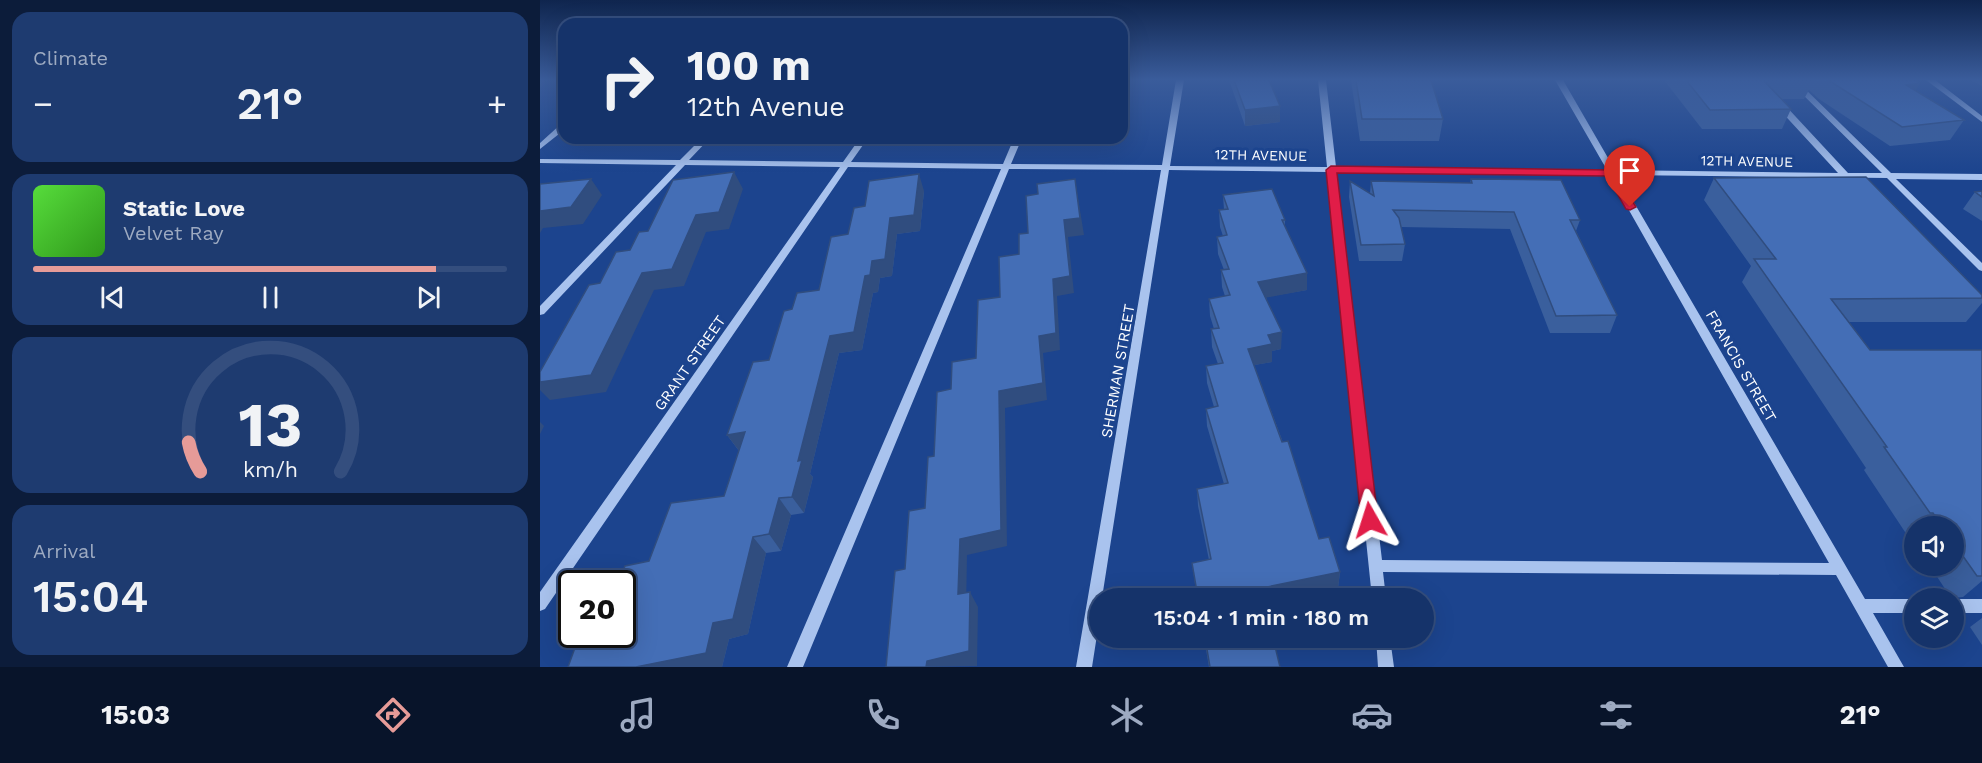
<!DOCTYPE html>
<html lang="en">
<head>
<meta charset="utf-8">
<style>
  body { margin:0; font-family:"Work Sans",sans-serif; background:#1e3b70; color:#f1f3f6; height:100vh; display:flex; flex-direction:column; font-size:22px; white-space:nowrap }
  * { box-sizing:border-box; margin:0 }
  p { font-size:20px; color:#9daac1 }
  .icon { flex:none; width:33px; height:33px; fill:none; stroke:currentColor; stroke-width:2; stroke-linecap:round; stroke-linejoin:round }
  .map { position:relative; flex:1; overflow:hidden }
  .details { display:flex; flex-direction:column; gap:12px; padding:12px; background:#0c1c3a; width:540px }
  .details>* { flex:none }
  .hud { position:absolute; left:18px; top:18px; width:570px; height:126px; border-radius:18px; box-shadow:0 6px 24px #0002,0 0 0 2px #344e7e; background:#15336a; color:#f1f3f6; overflow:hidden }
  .controls { position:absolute; left:1364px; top:516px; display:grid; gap:12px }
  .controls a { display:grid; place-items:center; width:60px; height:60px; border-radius:50%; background:#15336a; box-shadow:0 6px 24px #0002,0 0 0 2px #344e7e; font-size:30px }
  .speed { position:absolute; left:18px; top:570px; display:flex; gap:12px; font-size:30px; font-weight:700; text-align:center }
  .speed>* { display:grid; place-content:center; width:78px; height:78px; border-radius:50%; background:#15336a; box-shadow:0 6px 24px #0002,0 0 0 2px #344e7e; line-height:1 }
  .speed .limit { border:3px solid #111; border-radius:9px; background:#fff; color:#111 }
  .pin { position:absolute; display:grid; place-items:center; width:51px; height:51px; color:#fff; margin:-62px -26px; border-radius:50% 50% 50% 0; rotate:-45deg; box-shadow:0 0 6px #0007 }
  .pin .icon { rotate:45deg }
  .me { position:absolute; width:66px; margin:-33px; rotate:354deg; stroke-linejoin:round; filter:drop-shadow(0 0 4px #0008) }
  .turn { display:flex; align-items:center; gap:21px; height:126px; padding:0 30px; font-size:27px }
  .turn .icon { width:78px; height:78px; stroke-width:2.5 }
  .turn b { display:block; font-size:42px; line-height:51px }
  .big { font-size:45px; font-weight:600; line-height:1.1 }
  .details .tile { flex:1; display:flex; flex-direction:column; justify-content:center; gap:9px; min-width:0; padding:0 21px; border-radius:18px; background:#1e3b70 }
  .details .dial { align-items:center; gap:0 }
  .dial svg { height:156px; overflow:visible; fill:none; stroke:#344e7e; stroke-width:7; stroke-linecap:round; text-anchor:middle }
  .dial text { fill:#f1f3f6; stroke:none }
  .song { display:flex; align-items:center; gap:18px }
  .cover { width:72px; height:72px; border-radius:9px; background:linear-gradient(135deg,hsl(110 70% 55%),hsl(110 70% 35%)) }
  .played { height:6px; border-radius:3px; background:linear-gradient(90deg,#e69b98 85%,#344e7e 85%) }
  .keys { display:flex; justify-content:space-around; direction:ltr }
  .heat { display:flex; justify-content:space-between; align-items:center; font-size:33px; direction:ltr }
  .trip { position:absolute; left:549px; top:588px; width:345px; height:60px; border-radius:30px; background:#15336a; box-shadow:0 6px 24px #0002,0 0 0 2px #344e7e; font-weight:600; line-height:60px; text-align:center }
  .menu { display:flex; height:96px; justify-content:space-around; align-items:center; background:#08142a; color:#9daac1 }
  .menu .icon { width:42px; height:42px }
  .menu .selected { color:#e69b98 }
  .menu b { font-size:27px; color:#f1f3f6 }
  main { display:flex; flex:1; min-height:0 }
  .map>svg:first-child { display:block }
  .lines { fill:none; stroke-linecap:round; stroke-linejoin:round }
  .minor { fill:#a9c3ee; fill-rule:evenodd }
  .wall { fill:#3a5f9d }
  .shaded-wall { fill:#304d7f }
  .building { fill:#446eb6; stroke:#304d7f; stroke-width:1.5 }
  .route { fill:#e11d48; stroke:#92132f; stroke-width:1.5 }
  .labels { text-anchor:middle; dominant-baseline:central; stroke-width:6; stroke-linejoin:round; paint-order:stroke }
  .far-street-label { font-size:14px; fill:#fff; stroke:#1c448e }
  .street-label { font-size:15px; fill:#fff; stroke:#1c448e }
</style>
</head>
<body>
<main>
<section class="details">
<div class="tile"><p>Climate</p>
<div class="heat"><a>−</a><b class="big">21°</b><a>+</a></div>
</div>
<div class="tile">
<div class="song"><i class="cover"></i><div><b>Static Love</b><p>Velvet Ray</p></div></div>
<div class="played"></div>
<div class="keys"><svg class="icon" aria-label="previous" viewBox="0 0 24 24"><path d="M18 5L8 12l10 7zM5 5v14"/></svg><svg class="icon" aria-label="pause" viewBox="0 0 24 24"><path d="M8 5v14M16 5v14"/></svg><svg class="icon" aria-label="next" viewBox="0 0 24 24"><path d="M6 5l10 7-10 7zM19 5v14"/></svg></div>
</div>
<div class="tile dial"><svg viewBox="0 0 100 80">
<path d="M14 69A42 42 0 1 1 86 69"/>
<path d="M14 69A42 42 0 0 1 8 54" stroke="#e69b98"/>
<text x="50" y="56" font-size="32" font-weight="700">13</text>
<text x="50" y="72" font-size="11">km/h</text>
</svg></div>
<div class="tile"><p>Arrival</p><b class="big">15:04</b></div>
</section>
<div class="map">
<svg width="1442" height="667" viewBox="0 0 1442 667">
  <rect width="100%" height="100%" fill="#1c448e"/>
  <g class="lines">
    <!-- minor -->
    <path class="minor" d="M636 80H644L630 166 787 167 778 80H786L796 167 1067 170 1015 80H1023L1075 170 1298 173 1237 107V103H1243L1308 173H1342L1248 80H1256L1351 173 1442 174V180L1356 179 1442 263V271L1439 270 1347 178 1078 175 1325 599H1374V613H1333L1364 667H1348L1296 575 843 572 846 598H832L788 172 629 170 562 598H560V616L552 667H536L621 170 469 169 263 667H247L461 169 308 167 5 609 0 611V592L300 167 145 165 4 314 0 315V306L136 165 0 163V159L140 160 162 138H170L149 160 303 162 320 138H328L311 162 463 164 474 138H482L471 164 622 165ZM796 172 1069 175 1289 563 842 560Z
      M1386 80H1395L1442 116V122Z
      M21 124H24V130L0 149V143Z
      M1413 599H1442V613H1413Z
      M836 638H850L854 667H838Z"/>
  </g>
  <!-- wall -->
  <path class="wall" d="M689 80H729L740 122 705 126Z
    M811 80H891L903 119 899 141H820Z
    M1124 80H1375L1380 83 1375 91 1424 120 1410 140 1350 146 1279 99 1269 90 1264 99H1242L1251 109 1242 129H1162Z
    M1431 80H1442V86Z
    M1174 178 1442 295V303L1426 322H1309L1330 350H1442V581L1423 597 1411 598 1390 566H1413V526H1374V542L1370 535H1367L1324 470 1326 468 1202 282 1211 266 1164 200Z
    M931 179 1040 220 1036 231 1077 315 1070 333H1010L970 229 861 227 865 244 862 261H819L809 197 810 181 830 193 831 181 930 183Z
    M384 191 380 231 357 234 352 276 340 278 338 292 333 293 322 350 299 353 270 474 273 477 264 513 251 515 241 551 226 553 208 634 189 639 182 667H28L82 634 109 561 184 496 199 451 187 435 229 360 252 309 279 290 308 234 325 206Z
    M1442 191V221L1423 209 1435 192Z
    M683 195 745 220V226L767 290 726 297 741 349 732 351V362L714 365 779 539 800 572 798 588 746 598H657L652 563 669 560 658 506 657 489 684 484 667 426 666 409 674 407 667 383 666 366 678 364 672 347 671 329H674L670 316 669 299 685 296 682 287 681 270H684L678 254 677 237 683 236 680 227 679 210H684Z
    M1442 618V645L1430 627Z
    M664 638H733L740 667H669Z"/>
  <!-- shaded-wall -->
  <path class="shaded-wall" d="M0 80H7L0 88Z
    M1380 83 1369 102 1366 85Z
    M740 106V122L705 126V110Z
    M535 138H575V140L536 144Z
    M194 172 203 189 189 229 166 232 144 286 114 290 66 392 10 400 0 390V382L156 215Z
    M379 174 384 191 380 231 357 234 352 276 340 278 338 292 333 293 322 350 299 353 270 474 273 477 264 513 252 497 258 461 290 336 325 276 332 261 350 218Z
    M51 179 62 195 43 224 3 228 0 233V211Z
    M535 179 544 235 528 237 534 293 517 296 520 350 503 353 507 400 465 408 467 546 427 555 426 610 418 594 420 539 459 391 499 336 513 279 524 220Z
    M767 273V290L719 299 718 282Z
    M742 332 741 349 732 351V362L709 366 708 349 728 335Z
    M0 422 4 426 0 434Z
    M205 432 200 452 187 435Z
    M239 498 251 515 241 551 229 534Z
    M213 537 226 553 208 634 189 639 182 667H96L173 623Z
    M800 572 798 588 746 598H722V588Z
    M430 592 438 607 437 666 386 667 387 661Z"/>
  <!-- building -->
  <path class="building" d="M694 80H729L740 106 705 110Z
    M816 80H891L903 119H822Z
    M1146 80H1274H1223L1251 109 1170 110Z
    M1288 80H1375L1380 83 1366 85 1424 120 1362 127Z
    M194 172 179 212 156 215 132 269 102 273 51 375 0 382V372L49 285 60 283 76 252 90 250 99 232 108 231 133 180Z
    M379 174 374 215 350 218 345 259 332 261 330 275 325 276 314 332 290 336 258 461 262 460 252 497 239 498 229 534 213 537 193 619 173 623 166 653 96 667H28L40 634H82V584H78L85 566 109 561 131 503 184 496 205 432 187 435 213 362 229 360 244 311 252 309 257 293 279 290 291 237 308 234 314 208 325 206 329 181Z
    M1326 177 1442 295V298L1291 299 1330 350H1442V576H1437L1413 542V526H1402L1393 513H1390L1344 447H1347L1214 259H1236L1174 178Z
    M51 179 31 207 0 211V184Z
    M535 179 540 218 524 220 530 276 513 279 516 333 499 336 503 383 459 391 461 530 420 539 418 594 430 592 429 651 387 661 386 667H346L355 571 365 569 369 511 385 508 388 457 394 456 397 392 411 389 412 362 436 358 438 300 460 297 459 257 479 254V234L488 233 486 196 498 194 497 184Z
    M931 179 1021 180 1040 220H1030L1077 315 1016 316 974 212 853 210 859 218 865 244 821 245 810 181 834 196 831 181 932 183Z
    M732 189 745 220H742L767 273 718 282 742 332 728 335 732 344 708 349 742 442 748 441 779 539 789 537 800 572 722 588 724 598H658L652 563 671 559 657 489 688 483 666 409 678 406 666 366 683 363 671 329 679 328 669 299 690 295 681 270 689 269 677 237 687 235 679 210 688 209 683 195Z
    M1442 191V197L1435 192Z
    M665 638H733L740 667H670Z"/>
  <!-- sky -->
  <linearGradient id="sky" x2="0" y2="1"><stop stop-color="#0f254e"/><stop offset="0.46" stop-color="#3a5c9b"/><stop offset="1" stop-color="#3a5c9b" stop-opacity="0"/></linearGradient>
  <rect width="1442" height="173" fill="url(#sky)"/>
  <!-- route -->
  <path class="route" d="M791 166 1071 170 1076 173 1096 207 1090 210 1086 209 1067 176 797 173 838 520 836 525 830 527 824 525 821 520 786 170Z"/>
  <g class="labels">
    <!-- far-street labels -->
    <g class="far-street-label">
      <text transform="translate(721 155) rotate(1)">12TH AVENUE</text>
      <text transform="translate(1207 161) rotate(1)">12TH AVENUE</text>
    </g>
    <!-- street labels -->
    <g class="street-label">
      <text transform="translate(150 363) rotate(-55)">GRANT STREET</text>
      <text transform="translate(1201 366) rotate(60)">FRANCIS STREET</text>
      <text transform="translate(578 371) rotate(-80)">SHERMAN STREET</text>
    </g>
  </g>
</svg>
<div class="controls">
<a><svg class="icon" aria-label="sound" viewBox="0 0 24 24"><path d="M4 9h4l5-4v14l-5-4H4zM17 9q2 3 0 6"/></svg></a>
<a><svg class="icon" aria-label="layers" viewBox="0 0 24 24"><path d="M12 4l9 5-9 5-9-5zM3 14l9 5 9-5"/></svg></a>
</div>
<div class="speed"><div class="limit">20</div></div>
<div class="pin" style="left:1090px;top:207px;background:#d93025"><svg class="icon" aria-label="arrive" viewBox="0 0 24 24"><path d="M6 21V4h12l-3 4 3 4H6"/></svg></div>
<svg class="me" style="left:830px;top:520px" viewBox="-20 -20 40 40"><path d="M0-17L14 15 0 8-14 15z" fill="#e11d48" stroke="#fff" stroke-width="4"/></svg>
<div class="trip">15:04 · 1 min · 180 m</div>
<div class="hud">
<div class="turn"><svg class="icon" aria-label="right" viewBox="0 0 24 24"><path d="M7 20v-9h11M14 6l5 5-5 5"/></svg><div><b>100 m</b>12th Avenue</div></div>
</div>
</div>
</main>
<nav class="menu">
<b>15:03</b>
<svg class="icon selected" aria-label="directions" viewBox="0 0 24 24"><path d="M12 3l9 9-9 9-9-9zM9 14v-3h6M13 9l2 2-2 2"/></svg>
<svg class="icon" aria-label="music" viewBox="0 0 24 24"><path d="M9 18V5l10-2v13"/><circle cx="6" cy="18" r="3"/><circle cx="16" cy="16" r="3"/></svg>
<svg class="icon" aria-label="phone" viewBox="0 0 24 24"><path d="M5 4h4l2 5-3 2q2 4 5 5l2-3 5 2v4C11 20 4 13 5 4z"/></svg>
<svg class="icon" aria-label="climate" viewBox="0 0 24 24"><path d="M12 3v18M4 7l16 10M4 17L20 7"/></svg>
<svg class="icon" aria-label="car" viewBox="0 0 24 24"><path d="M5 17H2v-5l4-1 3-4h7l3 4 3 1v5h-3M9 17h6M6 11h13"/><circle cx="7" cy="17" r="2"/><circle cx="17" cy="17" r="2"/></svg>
<svg class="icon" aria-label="filters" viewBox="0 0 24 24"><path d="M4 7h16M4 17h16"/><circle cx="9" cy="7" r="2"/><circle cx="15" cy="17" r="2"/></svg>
<b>21°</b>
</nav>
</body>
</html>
